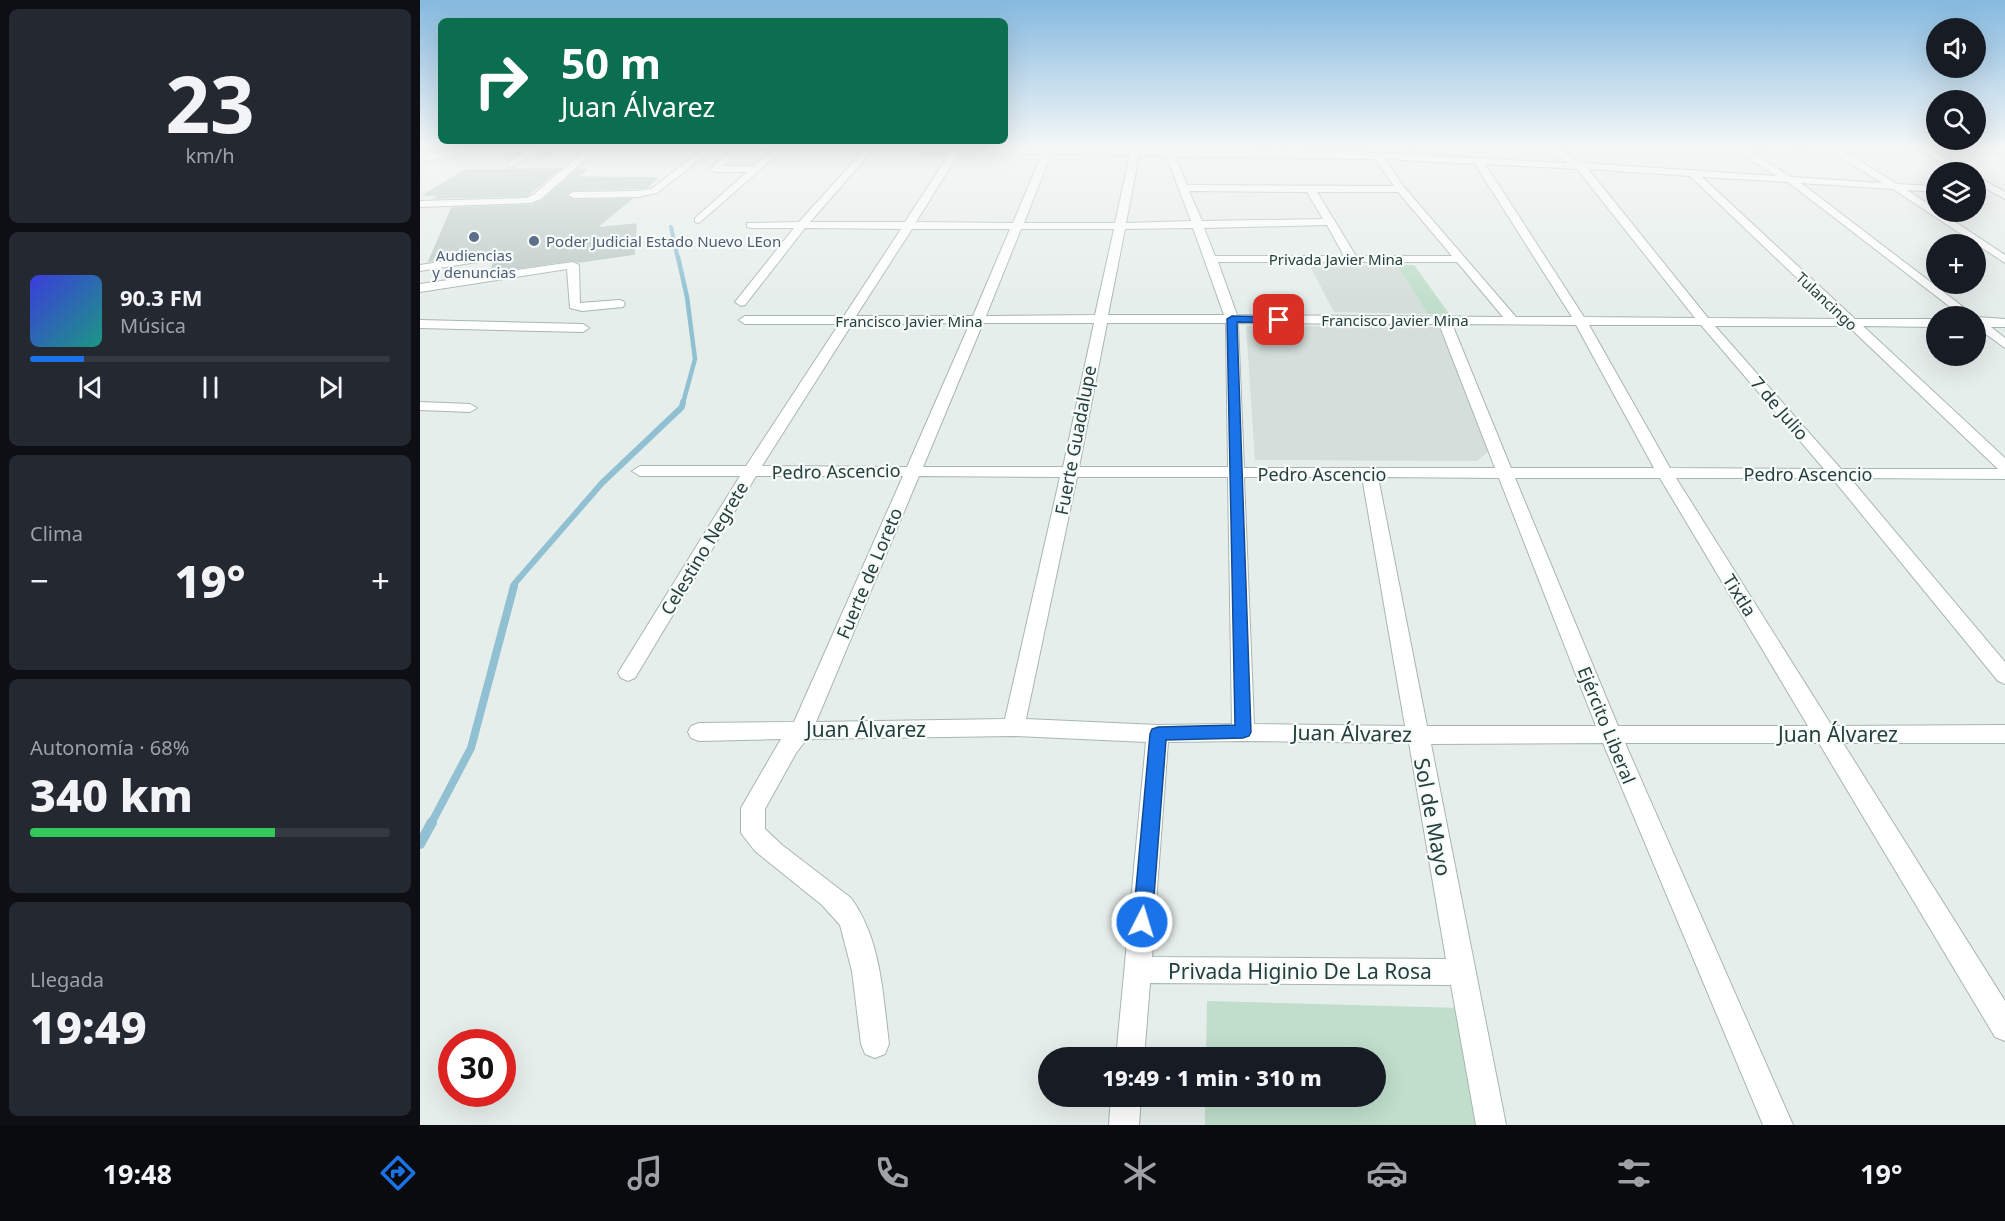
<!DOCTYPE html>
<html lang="es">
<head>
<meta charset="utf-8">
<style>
  body { margin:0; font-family:"Noto Sans",sans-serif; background:#242831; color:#f1f3f6; height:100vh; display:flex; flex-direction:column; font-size:22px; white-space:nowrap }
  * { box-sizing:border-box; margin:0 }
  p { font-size:20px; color:#9ea1a6 }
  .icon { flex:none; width:33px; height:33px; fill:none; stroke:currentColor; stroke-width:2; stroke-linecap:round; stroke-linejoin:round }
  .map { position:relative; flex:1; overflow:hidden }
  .sheet { display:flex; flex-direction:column; gap:9px; padding:9px; background:#0d0f14; width:420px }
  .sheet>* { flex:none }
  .banner { position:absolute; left:18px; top:18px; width:570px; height:126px; border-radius:9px; box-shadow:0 6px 24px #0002; background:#0b6e4f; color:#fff; overflow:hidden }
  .controls { position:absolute; left:1506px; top:18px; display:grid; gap:12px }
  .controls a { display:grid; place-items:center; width:60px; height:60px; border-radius:50%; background:#171b24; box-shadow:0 6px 24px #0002; font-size:30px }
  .speed { position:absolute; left:18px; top:1029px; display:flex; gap:12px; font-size:30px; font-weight:700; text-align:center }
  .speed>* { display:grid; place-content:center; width:78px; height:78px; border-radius:50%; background:#171b24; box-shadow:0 6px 24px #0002; line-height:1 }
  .speed .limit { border:9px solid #d22; background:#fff; color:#111 }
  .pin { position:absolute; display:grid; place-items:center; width:51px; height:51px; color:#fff; margin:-26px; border-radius:12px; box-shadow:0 3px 9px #0006 }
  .me { position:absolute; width:66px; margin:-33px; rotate:5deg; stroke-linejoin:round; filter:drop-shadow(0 0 4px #0008) }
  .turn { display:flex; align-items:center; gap:21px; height:126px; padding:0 24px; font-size:27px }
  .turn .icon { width:78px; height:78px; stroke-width:2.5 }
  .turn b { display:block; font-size:42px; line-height:51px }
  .big { font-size:45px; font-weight:800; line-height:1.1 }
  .sheet .tile { flex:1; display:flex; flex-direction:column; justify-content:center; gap:9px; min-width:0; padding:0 21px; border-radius:9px; background:#242831 }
  .sheet .dial { align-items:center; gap:0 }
  .dial b { font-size:78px; line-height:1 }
  .song { display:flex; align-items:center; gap:18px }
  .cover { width:72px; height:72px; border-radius:9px; background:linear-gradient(135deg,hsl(240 70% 55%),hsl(170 70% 35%)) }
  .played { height:6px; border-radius:3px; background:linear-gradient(90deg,#1a73e8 15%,#363941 15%) }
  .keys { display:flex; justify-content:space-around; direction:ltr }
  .heat { display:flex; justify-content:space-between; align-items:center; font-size:33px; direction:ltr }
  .charge { height:9px; border-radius:4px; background:linear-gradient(90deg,#34c759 68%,#363941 0) }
  .trip { position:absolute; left:618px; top:1047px; width:348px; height:60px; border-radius:30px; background:#171b24; box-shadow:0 6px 24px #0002; font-weight:800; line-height:60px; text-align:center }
  .dock { display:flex; height:96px; justify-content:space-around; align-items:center; background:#090b0e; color:#9ea1a6 }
  .dock .icon { width:42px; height:42px }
  .dock .selected { color:#1a73e8 }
  .dock b { font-size:27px; color:#f1f3f6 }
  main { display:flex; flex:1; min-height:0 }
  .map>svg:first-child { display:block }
  .built { fill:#d4dedb }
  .green { fill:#c0decb }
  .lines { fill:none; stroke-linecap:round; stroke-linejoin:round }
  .stream-far4 { stroke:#90c0d1; stroke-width:4 }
  .stream-far3 { stroke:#90c0d1; stroke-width:4.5 }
  .stream-far2 { stroke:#90c0d1; stroke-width:6 }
  .stream-far1 { stroke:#90c0d1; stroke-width:8 }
  .stream { stroke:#90c0d1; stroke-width:10 }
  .building { fill:#bbc9c5; stroke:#b8c8c3; stroke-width:1.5 }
  .minor-casing { stroke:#a8b6b3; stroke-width:2 }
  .minor { fill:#fff; fill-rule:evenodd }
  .route { fill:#1a73e8; stroke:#114b97; stroke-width:1.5 }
  .service-dot { fill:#5c6f8a; stroke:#f7fbf9; stroke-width:2 }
  .labels { text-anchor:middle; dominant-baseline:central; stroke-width:4.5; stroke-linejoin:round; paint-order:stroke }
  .far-service-label { font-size:15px; fill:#4e5e75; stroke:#f7fbf9; text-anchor:start }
  .far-street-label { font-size:15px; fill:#25403c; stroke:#f7fbf9 }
  .street-label { font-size:18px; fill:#25403c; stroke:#f7fbf9 }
  .near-street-label { font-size:21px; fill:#25403c; stroke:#f7fbf9 }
</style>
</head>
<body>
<main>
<section class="sheet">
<div class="tile dial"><b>23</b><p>km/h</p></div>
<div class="tile">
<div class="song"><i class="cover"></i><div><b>90.3 FM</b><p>Música</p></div></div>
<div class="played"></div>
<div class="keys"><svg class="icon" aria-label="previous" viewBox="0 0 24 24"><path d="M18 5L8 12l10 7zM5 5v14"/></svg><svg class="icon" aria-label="pause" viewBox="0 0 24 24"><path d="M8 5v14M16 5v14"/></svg><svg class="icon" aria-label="next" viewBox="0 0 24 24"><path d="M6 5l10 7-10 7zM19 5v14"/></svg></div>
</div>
<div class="tile"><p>Clima</p>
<div class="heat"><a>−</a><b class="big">19°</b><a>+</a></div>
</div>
<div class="tile"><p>Autonomía · 68%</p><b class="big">340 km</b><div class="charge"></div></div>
<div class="tile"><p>Llegada</p><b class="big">19:49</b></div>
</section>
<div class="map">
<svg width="1585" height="1125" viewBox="0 0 1585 1125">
  <rect width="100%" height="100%" fill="#e6eeeb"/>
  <!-- built -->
  <path class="built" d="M977 265 1008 314 914 312 890 266Z
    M826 326 1023 327 1071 449 1057 461 835 460Z"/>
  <!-- green -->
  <path class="green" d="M977 265H994L1030 315 1008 314Z
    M787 1001 1042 1008 1062 1125H785V1097L956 1096V1058L786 1057Z"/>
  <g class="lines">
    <!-- stream-far4 -->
    <path class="stream-far4" d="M251 227 258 259"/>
    <!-- stream-far3 -->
    <path class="stream-far3" d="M258 257 267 297 275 359 263 403"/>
    <!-- stream-far2 -->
    <path class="stream-far2" d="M94 588 95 583 182 483 262 407 263 402"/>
    <!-- stream-far1 -->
    <path class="stream-far1" d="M11 824 51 748 94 586"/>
    <!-- stream -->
    <path class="stream" d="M0 844 12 822"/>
  </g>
  <!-- building -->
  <path class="building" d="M118 169H140L106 196 16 198 21 195H4L46 170Z
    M158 169 166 170 157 177 237 178 226 188 153 190 146 194 153 200 211 199 176 228 216 224 214 254 159 262 153 260 71 272 76 254 66 253 9 261 32 208 112 205 122 201Z"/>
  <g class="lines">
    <defs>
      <path id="minor" d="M114 145H465L937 152 1148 163 1125 149H993L989 146H1585V152L1514 151 1549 172H1539L1501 151H1424L1477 184 1516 186V192L1487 190 1585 255V263L1473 189 1381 183 1555 316H1542L1368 182 1282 177 1435 319H1516V327L1443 326 1585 458V479L1430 478 1585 662V684L1578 681 1412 478H1256L1412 726 1585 725V743H1423L1585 1001V1041L1575 1037 1399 743H1205L1373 1125H1343L1183 743 1011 744 1086 1125H1056L1031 985 730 983 724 1058H696L726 742 594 736 387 739 376 753 345 809V829L362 845 431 898C461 939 463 995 469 1044L465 1054 455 1058 445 1054 441 1044 432 971 420 925 402 905 335 851 321 833V808L361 739 279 741 271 738 268 732 271 726 279 723 374 722 483 476H336L215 678 208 681 201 678 198 673 320 476H220L212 471 220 466H326L419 324H325L319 320 325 316H424L481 229 385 228 325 305 321 306 315 302 374 228H331L327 227V223L379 222 444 150 359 149V153L279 223 275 222V218L327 172H295L290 169 312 149H287L289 151 288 153 237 193 218 197 153 198 148 195 153 192 218 191 231 189 284 149 174 148V152L121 199 111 203 0 207V201L106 198 113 195 168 148H131L133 150 132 152 117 153 91 167 88 166V162L104 153H42L0 163V157L42 147H117ZM316 149H353L334 166H303L317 153ZM1138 149 1315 150 1357 176 1162 163ZM453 150 530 153 485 222H390ZM1326 150 1411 151 1462 183 1372 177ZM539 153 622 154 593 223 496 222ZM631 154 710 155 695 223H604ZM719 155H746L771 221 706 223ZM755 156 955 159 974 186 767 185ZM965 159 1055 164 1152 317H1096L984 187ZM1065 164 1157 169 1275 318 1164 317ZM1168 169 1270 176 1420 319 1288 318ZM769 191 887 192 903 219 782 221ZM897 192H978L1032 256H936ZM907 225 924 256H795L784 228ZM773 228 804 315H688L705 229ZM492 229H590L553 316H436ZM601 229H694L675 315 566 316ZM798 262H1037L1083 317 817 315ZM550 323 487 467 342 466 432 324ZM563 323H674L643 467H503ZM687 323H806L808 467H659ZM818 323 1019 324 1075 468H824ZM1032 324 1156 325 1234 468H1091ZM1169 325H1281L1404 469 1250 468ZM1295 326H1428L1578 469H1421ZM499 476 640 477 585 719 396 722ZM657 477H808L812 724 738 725 606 719ZM824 477H942L985 726 834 724ZM958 477 1079 478 1176 726H1007ZM1095 478H1240L1388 726H1198ZM823 741 989 743 1026 959 732 957 748 742Z
        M1556 176 1585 192V199L1556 183Z
        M66 255 70 256V260L0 271V265Z
        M153 262 159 265 160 303 199 300 203 301 205 304 203 307 162 311 150 308 147 269 0 292V284Z
        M1556 317 1585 319V327H1571L1585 338V348L1556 327Z
        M0 320 163 324 169 328 163 332 0 328Z
        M0 402 50 404 57 408 50 412 0 410Z
        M691 1096H721L719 1125H689Z"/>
    </defs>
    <!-- minor casing -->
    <use href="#minor" class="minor-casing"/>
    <!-- minor -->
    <use href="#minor" class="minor"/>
  </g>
  <!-- sky -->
  <linearGradient id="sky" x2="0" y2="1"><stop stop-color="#85b9df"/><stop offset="0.48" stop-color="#f4f7f6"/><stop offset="1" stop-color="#f4f7f6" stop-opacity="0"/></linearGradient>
  <rect width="1585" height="303" fill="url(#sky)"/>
  <!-- route -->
  <path class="route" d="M812 316 859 317 864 320 859 323 817 322 831 732 829 736 823 738 746 740 732 922 729 929 722 932 715 929 713 922 730 734 732 729 738 727 815 725 807 319Z"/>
  <!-- markers -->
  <g class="service-dot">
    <circle cx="54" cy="237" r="6"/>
    <circle cx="114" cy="241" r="6"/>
  </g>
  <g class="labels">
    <!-- far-service labels -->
    <g class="far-service-label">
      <text x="126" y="241">Poder Judicial Estado Nuevo LEon</text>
      <text x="54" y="255" text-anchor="middle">Audiencias<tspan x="54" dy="17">y denuncias</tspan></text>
    </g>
    <!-- far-street labels -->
    <g class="far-street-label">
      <text x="916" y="259">Privada Javier Mina</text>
      <text transform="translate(1407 301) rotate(43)">Tulancingo</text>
      <text x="975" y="320">Francisco Javier Mina</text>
      <text x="489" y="321">Francisco Javier Mina</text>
    </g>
    <!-- street labels -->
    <g class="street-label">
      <text transform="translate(1360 408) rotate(49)">7 de Julio</text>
      <text transform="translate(655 440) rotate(-79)">Fuerte Guadalupe</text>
      <text transform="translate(416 471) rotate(-1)">Pedro Ascencio</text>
      <text x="902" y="474">Pedro Ascencio</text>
      <text x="1388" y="474">Pedro Ascencio</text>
      <text transform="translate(284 548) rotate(-59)">Celestino Negrete</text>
      <text transform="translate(449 573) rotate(-67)">Fuerte de Loreto</text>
      <text transform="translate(1320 595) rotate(58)">Tixtla</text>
      <text transform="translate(1187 725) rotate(68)">Ejército Liberal</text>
    </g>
    <!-- near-street labels -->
    <g class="near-street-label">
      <text x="446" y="729">Juan Álvarez</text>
      <text transform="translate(932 733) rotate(1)">Juan Álvarez</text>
      <text x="1418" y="734">Juan Álvarez</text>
      <text transform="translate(1013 817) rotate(79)">Sol de Mayo</text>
      <text x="880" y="971">Privada Higinio De La Rosa</text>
    </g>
  </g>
</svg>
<div class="controls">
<a><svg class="icon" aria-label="sound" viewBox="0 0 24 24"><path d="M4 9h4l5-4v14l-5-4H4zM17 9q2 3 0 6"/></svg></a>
<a><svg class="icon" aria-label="search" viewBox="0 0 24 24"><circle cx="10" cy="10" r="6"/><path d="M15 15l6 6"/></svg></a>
<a><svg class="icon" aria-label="layers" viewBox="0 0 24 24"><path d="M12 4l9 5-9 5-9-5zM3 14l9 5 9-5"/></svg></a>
<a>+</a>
<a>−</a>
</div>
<div class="speed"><div class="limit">30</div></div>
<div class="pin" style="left:859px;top:320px;background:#d93025"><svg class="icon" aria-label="arrive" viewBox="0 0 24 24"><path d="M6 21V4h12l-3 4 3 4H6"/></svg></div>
<svg class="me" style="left:722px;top:922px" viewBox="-20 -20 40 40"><circle r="17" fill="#1a73e8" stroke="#fff" stroke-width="3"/><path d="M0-11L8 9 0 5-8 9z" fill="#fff"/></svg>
<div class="trip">19:49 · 1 min · 310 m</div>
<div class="banner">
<div class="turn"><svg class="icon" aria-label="right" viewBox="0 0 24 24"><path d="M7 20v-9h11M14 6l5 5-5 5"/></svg><div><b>50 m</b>Juan Álvarez</div></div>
</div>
</div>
</main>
<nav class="dock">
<b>19:48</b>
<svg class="icon selected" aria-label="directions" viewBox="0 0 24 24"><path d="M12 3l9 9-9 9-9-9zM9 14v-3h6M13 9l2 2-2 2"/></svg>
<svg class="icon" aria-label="music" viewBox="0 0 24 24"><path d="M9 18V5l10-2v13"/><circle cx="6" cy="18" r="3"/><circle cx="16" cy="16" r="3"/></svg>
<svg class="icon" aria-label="phone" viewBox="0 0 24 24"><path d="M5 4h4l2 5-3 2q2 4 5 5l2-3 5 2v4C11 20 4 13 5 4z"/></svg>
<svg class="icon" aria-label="climate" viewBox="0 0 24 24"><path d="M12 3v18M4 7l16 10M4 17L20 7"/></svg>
<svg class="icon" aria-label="car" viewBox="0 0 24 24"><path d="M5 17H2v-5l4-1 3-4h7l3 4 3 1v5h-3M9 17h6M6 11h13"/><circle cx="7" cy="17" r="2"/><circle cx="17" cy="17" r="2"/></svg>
<svg class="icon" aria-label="filters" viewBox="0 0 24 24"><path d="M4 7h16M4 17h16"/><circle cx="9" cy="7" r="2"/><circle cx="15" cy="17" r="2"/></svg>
<b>19°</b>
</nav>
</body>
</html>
